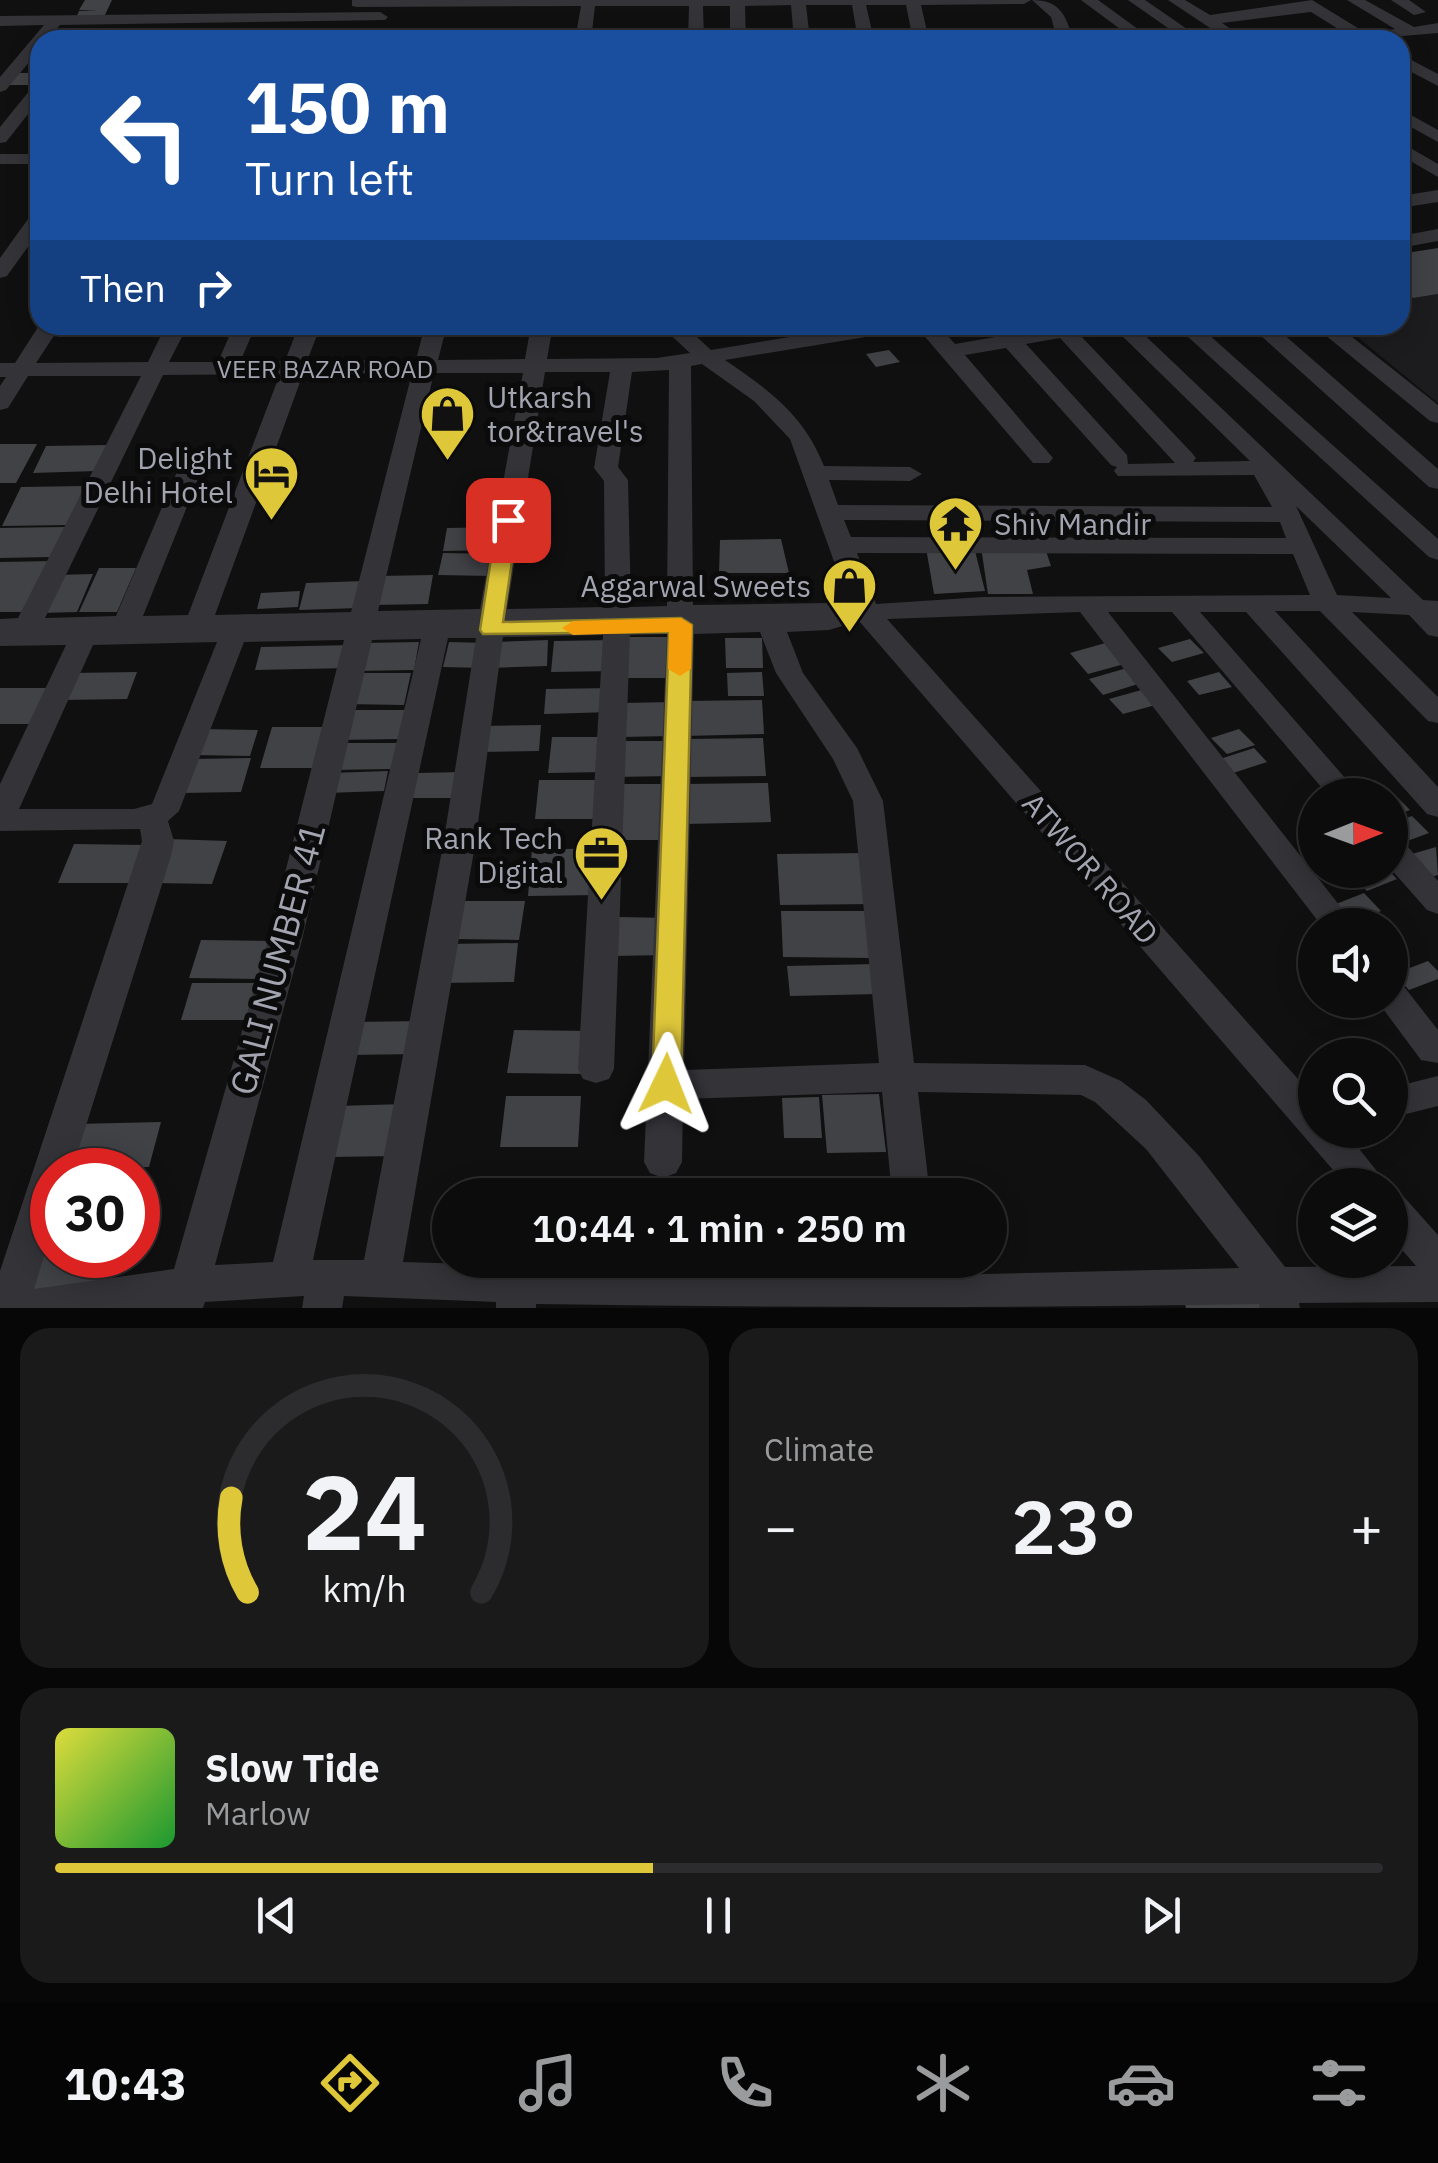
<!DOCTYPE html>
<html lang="en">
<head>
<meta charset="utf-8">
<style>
  body { margin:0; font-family:"IBM Plex Sans",sans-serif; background:#1a1a1b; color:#f1f3f6; height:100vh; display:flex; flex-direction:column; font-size:38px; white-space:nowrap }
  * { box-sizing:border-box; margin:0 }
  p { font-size:32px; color:#9a9b9d }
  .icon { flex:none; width:55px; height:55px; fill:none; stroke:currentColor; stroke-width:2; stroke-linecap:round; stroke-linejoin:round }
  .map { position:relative; height:1308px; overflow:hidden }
  .drawer { display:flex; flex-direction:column; gap:20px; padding:20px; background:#070707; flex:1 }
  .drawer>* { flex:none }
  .hud { position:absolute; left:30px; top:30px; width:1380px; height:305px; border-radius:30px; box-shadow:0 5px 25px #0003,0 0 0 2px #2c2c2e; background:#1a4fa0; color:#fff; overflow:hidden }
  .needle { width:65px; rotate:89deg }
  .controls { position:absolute; left:1298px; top:778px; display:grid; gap:20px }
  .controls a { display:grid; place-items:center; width:110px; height:110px; border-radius:50%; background:#0c0c0d; box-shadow:0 5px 25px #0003,0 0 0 2px #2c2c2e; font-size:50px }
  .speed { position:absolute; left:30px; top:1148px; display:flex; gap:20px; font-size:50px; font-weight:700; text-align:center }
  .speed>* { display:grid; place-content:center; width:130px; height:130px; border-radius:50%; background:#0c0c0d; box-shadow:0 5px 25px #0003,0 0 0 2px #2c2c2e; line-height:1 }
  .speed .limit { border:15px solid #d22; background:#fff; color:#111 }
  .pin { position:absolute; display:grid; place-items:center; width:85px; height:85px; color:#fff; margin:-42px; border-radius:20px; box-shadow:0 5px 15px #0006 }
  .me { position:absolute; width:110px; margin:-55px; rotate:2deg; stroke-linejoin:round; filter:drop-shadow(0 0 8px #0008) }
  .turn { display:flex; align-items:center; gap:35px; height:210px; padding:0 50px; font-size:45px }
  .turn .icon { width:130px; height:130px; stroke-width:2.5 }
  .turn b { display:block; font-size:70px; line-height:85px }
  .then { display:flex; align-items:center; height:95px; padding:0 50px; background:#0003; gap:20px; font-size:38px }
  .big { font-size:75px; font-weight:600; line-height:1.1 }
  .drawer .card { flex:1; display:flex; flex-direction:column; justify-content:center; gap:15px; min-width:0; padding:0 35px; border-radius:30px; background:#1a1a1b }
  .drawer .dial { align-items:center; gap:0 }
  .dial svg { height:260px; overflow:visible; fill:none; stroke:#2c2c2e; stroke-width:7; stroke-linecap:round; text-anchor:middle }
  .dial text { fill:#f1f3f6; stroke:none }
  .song { display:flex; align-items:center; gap:30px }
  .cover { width:120px; height:120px; border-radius:15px; background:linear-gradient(135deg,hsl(60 70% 55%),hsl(130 70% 35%)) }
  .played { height:10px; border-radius:5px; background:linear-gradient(90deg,#dfc73a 45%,#2c2c2e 45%) }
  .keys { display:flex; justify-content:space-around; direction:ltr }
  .heat { display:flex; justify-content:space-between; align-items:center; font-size:55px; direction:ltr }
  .drawer .tiles { flex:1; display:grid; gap:20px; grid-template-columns:1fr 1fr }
  .card:last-child { grid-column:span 2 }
  .trip { position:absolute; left:432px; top:1178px; width:575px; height:100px; border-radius:50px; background:#0c0c0d; box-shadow:0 5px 25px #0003,0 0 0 2px #2c2c2e; font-weight:600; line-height:100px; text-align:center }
  .tabs { display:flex; height:160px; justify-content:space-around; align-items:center; background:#050505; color:#9a9b9d }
  .tabs .icon { width:70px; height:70px }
  .tabs .current { color:#dfc73a }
  .tabs b { font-size:45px; color:#f1f3f6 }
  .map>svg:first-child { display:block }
  .built { fill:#1c1c1e }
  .building { fill:#414246 }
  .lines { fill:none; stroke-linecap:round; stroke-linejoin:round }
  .street { fill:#333338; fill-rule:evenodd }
  .route { fill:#dfc73a; stroke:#918126; stroke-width:2.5 }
  .slow { fill:#f59e0b }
  .labels { text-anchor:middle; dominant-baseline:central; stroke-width:10; stroke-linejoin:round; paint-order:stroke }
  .far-street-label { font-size:25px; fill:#a2a4b0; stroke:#0b0b0c }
  .poi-label { font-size:30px; fill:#a2a4b0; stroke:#0b0b0c; text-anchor:end }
  .street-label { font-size:30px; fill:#a2a4b0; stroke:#0b0b0c }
  .near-street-label { font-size:35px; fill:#a2a4b0; stroke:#0b0b0c }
</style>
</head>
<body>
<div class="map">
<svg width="1438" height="1308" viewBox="0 0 1438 1308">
  <rect width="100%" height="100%" fill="#101011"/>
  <!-- built -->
  <path class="built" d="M1400 288 1413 298 1438 294V403L1343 325H1400Z"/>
  <!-- building -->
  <path class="building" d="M85 0H112L104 17 76 18 79 11H98L79 10Z
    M12 73H40V85H2Z
    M1438 248V294L1413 298 1400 288V254Z
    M889 350 900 362 876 367 866 354Z
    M0 444H37L16 483H0Z
    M108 445 96 471 33 473 46 446Z
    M85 486 67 525 2 526 21 487Z
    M65 527 51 557 0 558V528Z
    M499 527 497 550 443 551 447 528Z
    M781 539 789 573H719L720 540Z
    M1044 545 1051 566 1027 570 1033 594H988L981 547Z
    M974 547 985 591 934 594 926 548Z
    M443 553 497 554 493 576 438 575Z
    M53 561 30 612H0V562Z
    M99 568H136L117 612H79Z
    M93 574 77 612 40 613 57 575Z
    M433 575 428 604 373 605 379 576Z
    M364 581 359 608 299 610 306 583Z
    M300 591 298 607 257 609 261 593Z
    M621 637H674L672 678H619Z
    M725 638H762L763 668H726Z
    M1190 639 1204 653 1172 662 1158 648Z
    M548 640 547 666 490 668 493 642Z
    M616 640 615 671 551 672 554 641Z
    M419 642 414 670 356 671 362 643Z
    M449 642 488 643 484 668 443 667Z
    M1109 642 1128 663 1088 674 1070 653Z
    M354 645 349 668 255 670 261 647Z
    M1127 668 1141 683 1103 695 1089 679Z
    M137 672 127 699 61 700 72 673Z
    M762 672 764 696H728L727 673Z
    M1219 672 1232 687 1199 695 1187 681Z
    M353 673H411L404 705 345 704Z
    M0 688H53L37 724H0Z
    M613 688 612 712 544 714 546 689Z
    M1145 689 1159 704 1123 714 1109 699Z
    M762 700 764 734 685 736V701Z
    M674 702 673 736 620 737 621 703Z
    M343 710H405L399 739 336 740Z
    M541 725 539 751 478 752 482 726Z
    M272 727H331L321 768H260Z
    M202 729 258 730 250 756 192 755Z
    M1239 729 1255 745 1227 754 1211 738Z
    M552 737H606L604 772 548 773Z
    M763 738 766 776 686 777 685 739Z
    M614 741H673V776L612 777Z
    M337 743H397L392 769 331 770Z
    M1254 748 1267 762 1233 773 1220 759Z
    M251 758 241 792 181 793 192 759Z
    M388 771 384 791 326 793 330 773Z
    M462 772 457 798H412L418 773Z
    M539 780H601L598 819H535Z
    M768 783 771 822 686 824 685 784Z
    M617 784H672L671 840H613Z
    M1393 793 1410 810 1390 817Z
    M1412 816 1429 833 1399 844 1390 836V824Z
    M169 839 227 841 212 884 153 883Z
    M74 844 145 845 130 883H58Z
    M1436 847 1438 875 1425 879 1405 856Z
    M602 848 600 895 528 896 532 850Z
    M869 853 875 904 780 905 777 854Z
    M1388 870 1397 879 1367 891 1348 872Z
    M1364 893 1381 911 1353 922 1336 904Z
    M459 901H525L519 940 452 939Z
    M781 911H869L872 958 783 957Z
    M618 917 670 918 668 955 613 956Z
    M201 940 275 941 264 979 189 978Z
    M518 943 514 982 440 983 446 944Z
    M1428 961 1438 971V979L1409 990 1394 974Z
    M875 964 879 994 790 996 787 966Z
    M192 983H264L255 1020H181Z
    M424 1021 419 1054 346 1055 352 1022Z
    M514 1030 590 1031 586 1074 507 1073Z
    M879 1094 886 1152 827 1153 822 1095Z
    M506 1096H581L578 1147H500Z
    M819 1097 822 1138H784L782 1098Z
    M405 1104 398 1156 328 1157 337 1106Z
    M161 1122 149 1167 62 1168 76 1124Z
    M851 1182 896 1183 897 1195H852Z
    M842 1187 843 1195H737V1189Z
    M42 1235H52V1255H113L101 1293 23 1294Z
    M739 1260H848L850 1278 739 1279Z
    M855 1260H903L904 1277H856Z
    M1261 1291 1266 1308H1186L1182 1292Z"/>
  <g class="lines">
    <!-- street -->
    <path class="street" d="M352 0H1031L1024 4 921 5 929 40H913L906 5H866L874 40H858L852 5H806L810 40H794L791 5 745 6 746 40H730V6H703L704 40H688L689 6H595L591 40H575L581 6 357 7 352 6Z
      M1032 0C1060 0 1066 15 1073 40H1057L1051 17Z
      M1081 0H1098L1153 40H1135Z
      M1128 0H1145L1203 40H1185Z
      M1168 0H1185L1210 15 1312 0 1366 33 1395 29 1347 0H1365L1414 27 1438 23V33L1356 40 1311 12 1222 23 1247 40H1228Z
      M1391 0H1409L1426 12 1414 15Z
      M380 12 388 17 385 20 60 25 47 40H40V49L6 90 0 92V77L44 25 0 26V16Z
      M1400 54 1438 74V86L1400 66Z
      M40 83V99L6 142 0 143V127L34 85Z
      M1400 109 1438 130V142L1400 121Z
      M1400 142 1438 164V177L1400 155Z
      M0 154H40V164H0Z
      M1438 190V202L1400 208V196Z
      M40 210V230L7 276 0 278V258L33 212Z
      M1438 229V241L1400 248V236Z
      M40 324 61 325 36 363 148 362 166 325H188L169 362H218L234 325H256L240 362 285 361 299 325H321L307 361 416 360 425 325H447L438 360 525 359 531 325H553L547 359 657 358 690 353 660 325H684L711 350 863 325H913L902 331 725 360C769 390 804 415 824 466L910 467 922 474 910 481 829 480 838 505 1272 507 1254 475 1118 476 1114 471 1117 467 1111 465 1006 348 965 355 1053 458 1049 463H1033L915 325H938L955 344 1063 325H1111L1107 329 1080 335 1192 453 1196 458 1193 462 1250 461 1111 325H1134L1423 600 1438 601V637L1428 635 1409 615 1352 612 1438 697V723L1428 721 1320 611H1275L1438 787V817L1427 814 1246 612H1200L1360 795H1328L1172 612H1108L1355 925H1321L1080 612 887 619 1315 1098V1130H1344L1388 1185H1346L859 621 829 630 787 632 803 673 857 748 883 801 914 1063 1085 1065 1121 1081 1146 1100 1199 1156 1285 1267 1416 1266 1390 1236V1192L1404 1197 1438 1235V1302L1299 1303 1300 1308H1260L1259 1304C1018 1308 777 1308 536 1304V1308H496V1302L344 1296 342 1308H302L304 1296 205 1302 203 1308H0V1271L142 841 140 829 0 831V784L66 645 0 646V619L18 618 141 376H28L8 408 0 410V386L6 377H0V363H15ZM1060 338 1175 463 1128 464 1127 455 1026 344ZM702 364 754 401 790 439 850 606 827 603 693 605 691 366ZM669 370 667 606 631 607 628 480 618 467 632 372ZM545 372H610L594 468 604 481 605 607 507 609ZM412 373 351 612 215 615 303 374ZM434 373H523L480 609 378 611ZM280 374 188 615 143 616 203 467 191 460 179 467 116 616 45 618 163 375ZM1296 506 1391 598 1337 595ZM844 520 1280 522 1286 538 851 537ZM857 553 1293 554 1310 595 983 597 876 604ZM760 632 776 673 833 759 853 801 879 1063 684 1070 694 634ZM667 634 644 1162 650 1173 663 1178 676 1173 682 1162 683 1099 882 1092 892 1195H930L918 1092 1081 1095 1095 1102 1146 1149 1239 1268 942 1275 940 1260H900L902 1276H871L403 1262 475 845 503 637 603 635 578 1069 583 1079 596 1083 609 1079 614 1069 630 635ZM448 638H476L443 845 364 1260H313ZM421 639 273 1262 215 1265 302 940 372 640ZM344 640 268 940 174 1269 34 1289 52 1230V1170H72L171 856 174 841 168 821 179 811 244 642ZM217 642 152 804 134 809H19L93 645Z
      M1175 325H1198L1438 539V560L1429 557Z
      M1249 325H1273L1438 469V489L1429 487Z
      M1313 325H1337L1438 405V423L1430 421Z
      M1390 836 1401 839 1438 881V914L1427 910 1390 868Z
      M1390 980 1402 984 1438 1030V1063L1421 1060 1378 1002 1390 1000Z
      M1438 1076V1106L1390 1118V1088Z"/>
  </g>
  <!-- route -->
  <path class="route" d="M508 514 518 520 503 622 681 618 692 625 681 1084 677 1093 666 1097 656 1093 652 1084 669 632 483 634 480 630 497 520Z"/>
  <!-- slow -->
  <path class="slow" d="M681 618 692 625 691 669 680 676 668 669 669 632 573 635 562 628 573 621Z"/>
  <!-- icons -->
  <defs>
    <symbol id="shop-pin" viewBox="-11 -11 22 30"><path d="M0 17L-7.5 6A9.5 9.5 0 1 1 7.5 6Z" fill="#dfc73a" stroke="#0b0b0c"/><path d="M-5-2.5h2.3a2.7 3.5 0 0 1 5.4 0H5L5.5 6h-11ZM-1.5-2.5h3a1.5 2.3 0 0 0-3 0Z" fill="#111"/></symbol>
    <symbol id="hotel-pin" viewBox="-11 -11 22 30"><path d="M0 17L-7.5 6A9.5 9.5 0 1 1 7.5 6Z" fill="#dfc73a" stroke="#0b0b0c"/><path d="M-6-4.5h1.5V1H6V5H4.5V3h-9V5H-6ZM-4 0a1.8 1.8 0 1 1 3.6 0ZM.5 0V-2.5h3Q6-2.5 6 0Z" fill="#111"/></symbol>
    <symbol id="temple-pin" viewBox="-11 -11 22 30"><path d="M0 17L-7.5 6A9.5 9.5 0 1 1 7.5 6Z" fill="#dfc73a" stroke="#0b0b0c"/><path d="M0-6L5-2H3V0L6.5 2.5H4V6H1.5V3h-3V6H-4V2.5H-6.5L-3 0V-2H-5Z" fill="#111"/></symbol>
    <symbol id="office-pin" viewBox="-11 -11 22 30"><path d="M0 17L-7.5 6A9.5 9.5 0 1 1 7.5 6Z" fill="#dfc73a" stroke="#0b0b0c"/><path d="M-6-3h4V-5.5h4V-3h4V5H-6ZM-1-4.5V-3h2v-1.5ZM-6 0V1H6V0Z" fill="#111"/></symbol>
  </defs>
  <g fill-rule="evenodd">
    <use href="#shop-pin" x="416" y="382" width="63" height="86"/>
    <use href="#hotel-pin" x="240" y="442" width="63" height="86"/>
    <use href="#temple-pin" x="924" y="492" width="63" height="86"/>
    <use href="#shop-pin" x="818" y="554" width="63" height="86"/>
    <use href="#office-pin" x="570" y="822" width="63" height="86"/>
  </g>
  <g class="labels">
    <!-- far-street labels -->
    <g class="far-street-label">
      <text x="325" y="368">VEER BAZAR ROAD</text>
    </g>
    <!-- poi labels -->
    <g class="poi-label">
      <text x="487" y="396" text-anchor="start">Utkarsh<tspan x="487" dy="34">tor&amp;travel's</tspan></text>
      <text x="233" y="457">Delight<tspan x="233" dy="34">Delhi Hotel</tspan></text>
      <text x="994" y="523" text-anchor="start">Shiv Mandir</text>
      <text x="811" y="585">Aggarwal Sweets</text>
      <text x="563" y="837">Rank Tech<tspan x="563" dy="34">Digital</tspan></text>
    </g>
    <!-- street labels -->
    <g class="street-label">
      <text transform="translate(1091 868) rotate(49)">ATWOR ROAD</text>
    </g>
    <!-- near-street labels -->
    <g class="near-street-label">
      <text transform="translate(277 959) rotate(-75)">GALI NUMBER 41</text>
    </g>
  </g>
</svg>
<div class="controls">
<a><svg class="needle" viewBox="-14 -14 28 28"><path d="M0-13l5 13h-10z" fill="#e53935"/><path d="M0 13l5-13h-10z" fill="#9a9b9d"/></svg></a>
<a><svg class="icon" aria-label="sound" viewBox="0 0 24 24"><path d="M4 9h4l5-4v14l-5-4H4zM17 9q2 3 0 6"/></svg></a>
<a><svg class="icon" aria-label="search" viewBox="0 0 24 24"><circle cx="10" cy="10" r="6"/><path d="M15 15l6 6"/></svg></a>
<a><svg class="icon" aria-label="layers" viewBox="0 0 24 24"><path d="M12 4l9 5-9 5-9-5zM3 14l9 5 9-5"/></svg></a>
</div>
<div class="speed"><div class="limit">30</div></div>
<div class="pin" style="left:508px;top:520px;background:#d93025"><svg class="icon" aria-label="arrive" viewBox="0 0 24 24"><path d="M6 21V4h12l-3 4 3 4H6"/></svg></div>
<svg class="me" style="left:666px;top:1084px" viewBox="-20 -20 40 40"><path d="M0-17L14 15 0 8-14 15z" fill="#dfc73a" stroke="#fff" stroke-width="4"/></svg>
<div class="trip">10:44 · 1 min · 250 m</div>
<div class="hud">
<div class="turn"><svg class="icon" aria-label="left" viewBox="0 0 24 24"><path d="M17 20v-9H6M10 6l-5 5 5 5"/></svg><div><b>150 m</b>Turn left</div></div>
<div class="then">Then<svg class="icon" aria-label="right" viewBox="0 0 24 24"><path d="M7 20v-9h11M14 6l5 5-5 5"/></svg></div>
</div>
</div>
<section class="drawer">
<div class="tiles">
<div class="card dial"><svg viewBox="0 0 100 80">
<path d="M14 69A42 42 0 1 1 86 69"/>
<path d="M14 69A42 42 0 0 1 9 40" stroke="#dfc73a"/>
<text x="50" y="56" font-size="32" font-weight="700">24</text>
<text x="50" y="72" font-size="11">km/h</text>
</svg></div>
<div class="card"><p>Climate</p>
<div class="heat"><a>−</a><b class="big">23°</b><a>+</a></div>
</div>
<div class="card">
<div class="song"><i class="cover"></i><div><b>Slow Tide</b><p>Marlow</p></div></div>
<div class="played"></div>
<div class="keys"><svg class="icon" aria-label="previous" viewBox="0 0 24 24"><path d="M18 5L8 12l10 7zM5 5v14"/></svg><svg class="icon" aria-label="pause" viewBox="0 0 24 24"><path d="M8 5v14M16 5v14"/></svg><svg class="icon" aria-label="next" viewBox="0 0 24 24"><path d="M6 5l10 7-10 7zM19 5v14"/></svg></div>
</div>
</div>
</section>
<nav class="tabs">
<b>10:43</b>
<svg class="icon current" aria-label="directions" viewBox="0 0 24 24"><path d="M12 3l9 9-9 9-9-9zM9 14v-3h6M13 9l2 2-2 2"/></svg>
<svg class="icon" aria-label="music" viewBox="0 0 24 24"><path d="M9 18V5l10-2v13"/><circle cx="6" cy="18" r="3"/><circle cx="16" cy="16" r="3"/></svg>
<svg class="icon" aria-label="phone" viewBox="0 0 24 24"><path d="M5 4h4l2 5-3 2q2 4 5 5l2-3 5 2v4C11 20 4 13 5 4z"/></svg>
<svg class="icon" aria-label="climate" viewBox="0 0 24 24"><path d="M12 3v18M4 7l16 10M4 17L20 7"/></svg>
<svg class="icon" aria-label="car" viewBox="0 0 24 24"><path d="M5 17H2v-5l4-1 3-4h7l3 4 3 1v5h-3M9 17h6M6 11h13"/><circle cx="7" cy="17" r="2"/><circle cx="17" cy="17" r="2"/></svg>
<svg class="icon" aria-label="filters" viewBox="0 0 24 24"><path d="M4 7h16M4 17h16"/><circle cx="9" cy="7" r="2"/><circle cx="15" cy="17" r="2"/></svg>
</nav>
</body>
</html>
